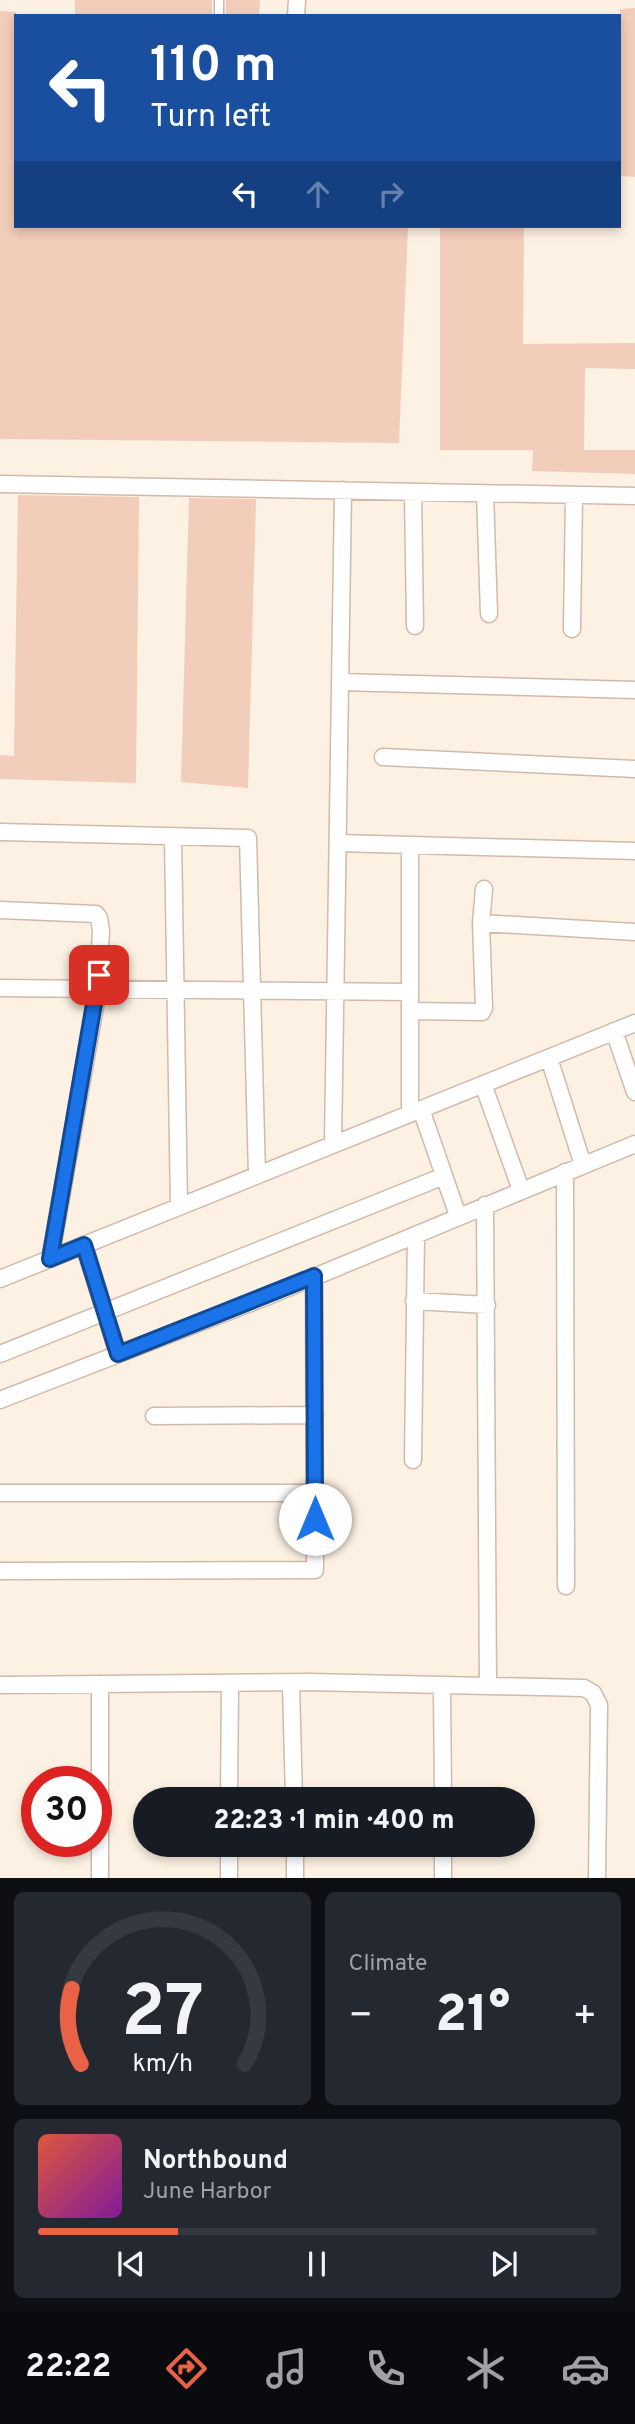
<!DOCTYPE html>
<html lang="en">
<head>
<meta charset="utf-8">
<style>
  body { margin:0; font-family:Overpass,sans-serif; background:#242831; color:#f1f3f6; height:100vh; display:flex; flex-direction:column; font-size:26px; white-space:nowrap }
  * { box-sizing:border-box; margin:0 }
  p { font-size:23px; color:#9ea1a6 }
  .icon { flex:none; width:38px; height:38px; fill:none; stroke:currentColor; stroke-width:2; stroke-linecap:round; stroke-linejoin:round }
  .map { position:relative; height:1878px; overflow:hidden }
  .details { display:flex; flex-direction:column; gap:14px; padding:14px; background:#0d0f14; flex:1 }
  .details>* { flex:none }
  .guide { position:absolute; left:14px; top:14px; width:607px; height:214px; border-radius:0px; box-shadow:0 4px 10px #0003; background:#1a4fa0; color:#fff; overflow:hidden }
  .speed { position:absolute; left:21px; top:1766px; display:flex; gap:14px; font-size:35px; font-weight:700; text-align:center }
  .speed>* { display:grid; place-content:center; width:91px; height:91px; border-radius:50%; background:#171b24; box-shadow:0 4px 10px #0003; line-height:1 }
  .speed .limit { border:10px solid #d22; background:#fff; color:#111 }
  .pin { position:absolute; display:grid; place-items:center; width:60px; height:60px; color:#fff; margin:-30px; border-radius:14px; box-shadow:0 4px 10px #0006 }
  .me { position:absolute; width:77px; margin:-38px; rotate:0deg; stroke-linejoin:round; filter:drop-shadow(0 0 5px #0008) }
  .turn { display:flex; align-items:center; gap:24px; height:147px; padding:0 21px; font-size:32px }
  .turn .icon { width:91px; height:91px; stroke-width:2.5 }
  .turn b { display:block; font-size:49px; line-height:60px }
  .lanes { display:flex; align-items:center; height:66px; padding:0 21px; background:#0003; justify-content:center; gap:35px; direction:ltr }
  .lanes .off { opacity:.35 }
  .big { font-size:52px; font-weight:800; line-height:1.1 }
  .details .widget { flex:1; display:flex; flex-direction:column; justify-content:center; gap:10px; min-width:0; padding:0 24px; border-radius:10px; background:#242831 }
  .details .dial { align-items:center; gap:0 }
  .dial svg { height:182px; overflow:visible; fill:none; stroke:#363941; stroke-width:7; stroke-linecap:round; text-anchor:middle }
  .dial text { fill:#f1f3f6; stroke:none }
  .song { display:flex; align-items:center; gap:21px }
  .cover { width:84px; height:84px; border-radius:10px; background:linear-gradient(135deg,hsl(10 70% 55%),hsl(290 70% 35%)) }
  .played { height:7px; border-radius:4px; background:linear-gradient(90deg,#e96245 25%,#363941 25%) }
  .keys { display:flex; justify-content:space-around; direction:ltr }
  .heat { display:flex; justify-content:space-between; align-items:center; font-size:38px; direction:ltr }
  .details .tiles { flex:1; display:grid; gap:14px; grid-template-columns:1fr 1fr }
  .widget:last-child { grid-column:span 2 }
  .trip { position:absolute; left:133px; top:1787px; width:402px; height:70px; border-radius:35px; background:#171b24; box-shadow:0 4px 10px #0003; font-weight:800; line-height:70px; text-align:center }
  .tabs { display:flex; height:112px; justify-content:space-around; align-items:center; background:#090b0e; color:#9ea1a6 }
  .tabs .icon { width:49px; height:49px }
  .tabs .on { color:#e96245 }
  .tabs b { font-size:32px; color:#f1f3f6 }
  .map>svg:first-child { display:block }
  .building { fill:#f2cdb9 }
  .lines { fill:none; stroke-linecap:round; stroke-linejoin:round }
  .lane-casing { stroke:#d0baab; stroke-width:11 }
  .street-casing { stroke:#d0baab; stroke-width:19 }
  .lane { stroke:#fff; stroke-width:8 }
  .street { stroke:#fff; stroke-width:16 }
  .route-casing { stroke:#114b97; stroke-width:18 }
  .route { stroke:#1a73e8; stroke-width:12 }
</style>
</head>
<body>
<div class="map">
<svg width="635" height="1878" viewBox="0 0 635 1878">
  <rect width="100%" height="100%" fill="#fcf1e2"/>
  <!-- building -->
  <path class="building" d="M75 0H212V16H75Z
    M226 0H260L259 16H226Z
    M635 8V177L620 176V9Z
    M0 11 16 12V226H408L399 443 0 439Z
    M440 226H524L523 344 635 343V369L585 368 584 450H635V474L532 471 533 450H440Z
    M18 495 139 497 136 783 0 779V755L14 756Z
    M189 498 256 499 248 788 181 782Z"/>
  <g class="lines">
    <defs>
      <path id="lane" d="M219 16V0"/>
      <path id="street" d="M296 16 297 0
        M0 484 635 496
        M413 492 415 626
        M485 493 489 614
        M572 629 574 495
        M340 682 635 690
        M383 757 635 769
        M0 832 248 838 257 1175
        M173 837 179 1207
        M338 843 635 851
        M0 910 96 914 99 918 101 930 98 990 50 1259
        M481 923 484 889
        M0 988 410 992
        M410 1011 482 1012 484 1008 481 923 635 932
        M614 1031 635 1092
        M549 1058 583 1165
        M483 1084 521 1190
        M421 1109 458 1216
        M410 1113V845
        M333 1144 343 490
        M565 1172 566 1586
        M485 1205 488 1686
        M84 1245 118 1354
        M0 1279 635 1023
        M414 1301 487 1305
        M0 1354 444 1176
        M0 1400 266 1297 635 1144
        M154 1416 315 1415
        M413 1460 416 1235
        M0 1493H315
        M0 1571 315 1570 314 1276
        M291 1684 294 1799
        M0 1685 309 1682 584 1688 593 1693 599 1705 597 1878
        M442 1686 443 1799
        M229 1799 230 1683
        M295 1844V1878
        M443 1844V1878
        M100 1878V1684
        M229 1878V1844"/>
    </defs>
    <!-- lane casing -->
    <use href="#lane" class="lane-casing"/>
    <!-- street casing -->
    <use href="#street" class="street-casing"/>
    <!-- lane -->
    <use href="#lane" class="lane"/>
    <!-- street -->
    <use href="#street" class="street"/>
  </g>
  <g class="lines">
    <defs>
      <path id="route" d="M99 975 50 1259 84 1245 118 1354 314 1276 315 1519"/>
    </defs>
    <!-- route casing -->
    <use href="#route" class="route-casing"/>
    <!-- route -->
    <use href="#route" class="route"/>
  </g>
</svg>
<div class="speed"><div class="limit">30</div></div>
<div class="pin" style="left:99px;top:975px;background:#d93025"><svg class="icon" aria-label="arrive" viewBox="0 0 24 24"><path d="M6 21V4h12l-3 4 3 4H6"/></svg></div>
<svg class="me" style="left:315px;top:1519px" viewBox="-20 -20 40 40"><circle r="19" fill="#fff"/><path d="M0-13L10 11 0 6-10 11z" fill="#1a73e8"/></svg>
<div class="trip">22:23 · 1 min · 400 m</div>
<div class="guide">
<div class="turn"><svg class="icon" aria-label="left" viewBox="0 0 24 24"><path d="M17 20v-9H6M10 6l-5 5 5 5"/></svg><div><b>110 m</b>Turn left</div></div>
<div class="lanes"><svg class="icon" aria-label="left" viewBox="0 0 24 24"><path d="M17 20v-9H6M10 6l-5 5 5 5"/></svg><svg class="icon off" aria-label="ahead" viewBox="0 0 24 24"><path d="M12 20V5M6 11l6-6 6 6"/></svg><svg class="icon off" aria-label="right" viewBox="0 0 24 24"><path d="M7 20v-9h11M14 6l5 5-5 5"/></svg></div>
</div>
</div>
<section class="details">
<div class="tiles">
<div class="widget dial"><svg viewBox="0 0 100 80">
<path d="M14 69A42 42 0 1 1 86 69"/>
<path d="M14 69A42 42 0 0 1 10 36" stroke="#e96245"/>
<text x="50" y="56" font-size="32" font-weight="700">27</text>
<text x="50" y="72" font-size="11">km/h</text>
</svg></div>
<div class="widget"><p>Climate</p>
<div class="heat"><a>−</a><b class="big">21°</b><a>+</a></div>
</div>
<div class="widget">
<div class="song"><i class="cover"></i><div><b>Northbound</b><p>June Harbor</p></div></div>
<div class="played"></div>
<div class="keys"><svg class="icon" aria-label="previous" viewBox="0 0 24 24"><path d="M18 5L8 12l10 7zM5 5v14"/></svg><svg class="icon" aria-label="pause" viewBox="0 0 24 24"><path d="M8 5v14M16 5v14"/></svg><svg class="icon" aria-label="next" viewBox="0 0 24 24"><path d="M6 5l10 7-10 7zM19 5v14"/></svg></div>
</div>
</div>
</section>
<nav class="tabs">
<b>22:22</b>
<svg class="icon on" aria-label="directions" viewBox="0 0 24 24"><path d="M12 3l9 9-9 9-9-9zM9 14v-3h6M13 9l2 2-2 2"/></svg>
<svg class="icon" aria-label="music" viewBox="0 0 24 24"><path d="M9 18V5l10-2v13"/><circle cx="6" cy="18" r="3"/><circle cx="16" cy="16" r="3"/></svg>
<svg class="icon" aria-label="phone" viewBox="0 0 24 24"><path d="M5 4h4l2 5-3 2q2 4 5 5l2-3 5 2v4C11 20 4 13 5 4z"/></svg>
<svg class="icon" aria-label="climate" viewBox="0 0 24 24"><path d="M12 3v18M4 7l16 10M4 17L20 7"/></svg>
<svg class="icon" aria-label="car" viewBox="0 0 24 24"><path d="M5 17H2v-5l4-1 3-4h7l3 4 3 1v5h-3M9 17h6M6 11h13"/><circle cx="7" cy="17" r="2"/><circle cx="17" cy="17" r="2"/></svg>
</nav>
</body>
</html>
